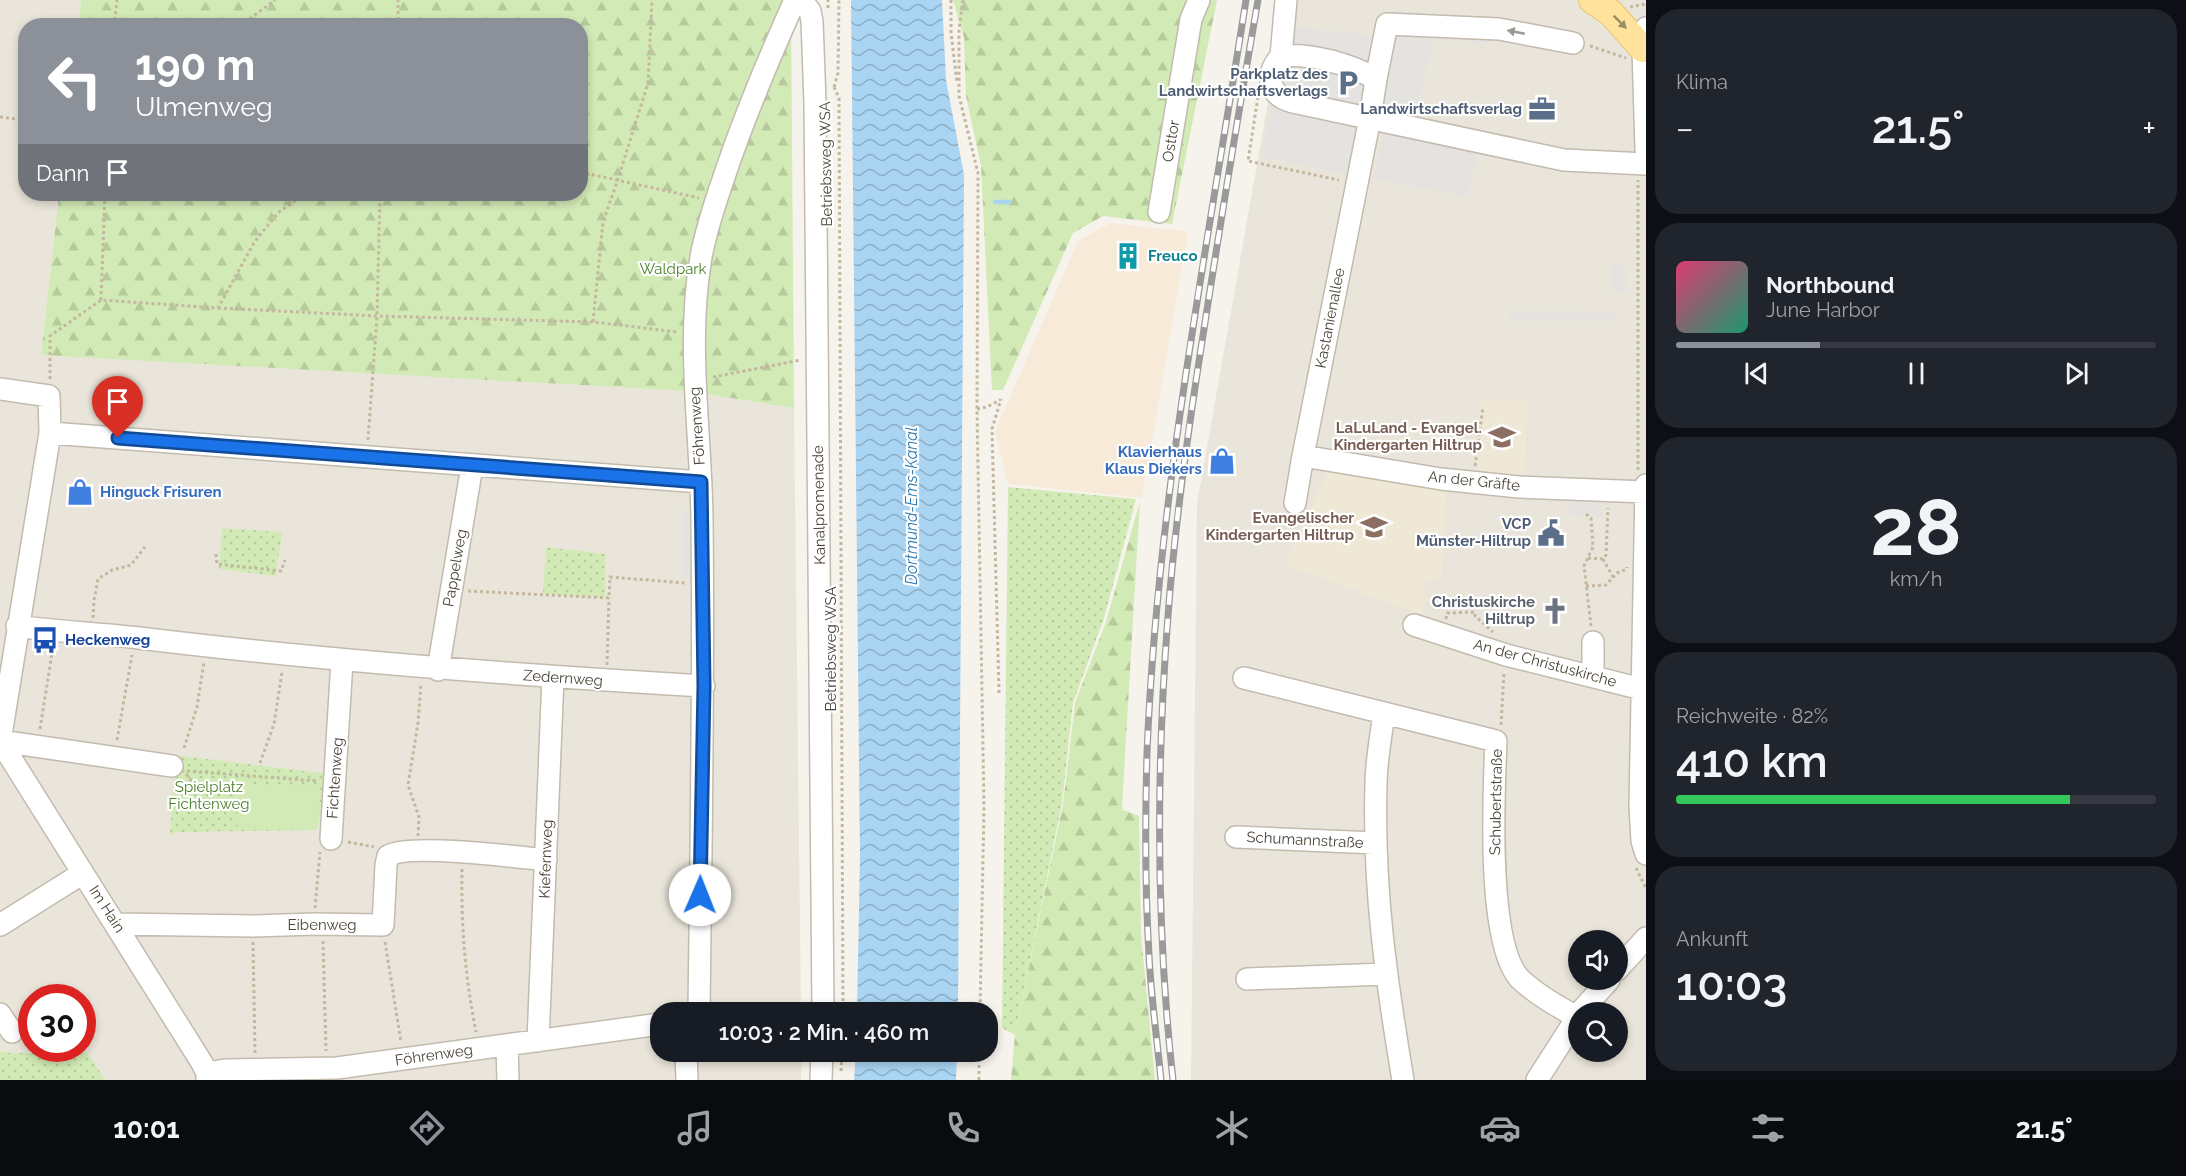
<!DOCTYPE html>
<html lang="de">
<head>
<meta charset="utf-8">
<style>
  body { margin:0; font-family:Raleway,sans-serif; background:#20242c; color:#f1f3f6; height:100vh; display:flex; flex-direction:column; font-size:22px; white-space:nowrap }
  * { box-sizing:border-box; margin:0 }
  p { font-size:20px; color:#9ea1a6 }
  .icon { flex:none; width:33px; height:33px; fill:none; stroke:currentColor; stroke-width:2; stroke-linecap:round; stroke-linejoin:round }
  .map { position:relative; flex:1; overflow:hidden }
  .sheet { display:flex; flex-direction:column; gap:9px; padding:9px; background:#0d0f14; width:540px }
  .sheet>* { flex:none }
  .guide { position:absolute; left:18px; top:18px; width:570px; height:183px; border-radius:24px; box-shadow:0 3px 9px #0003; background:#8c9099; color:#fff; overflow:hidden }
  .tools { position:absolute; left:1568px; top:930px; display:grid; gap:12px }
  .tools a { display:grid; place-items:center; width:60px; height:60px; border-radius:50%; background:#171b24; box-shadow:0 3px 9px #0003; font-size:30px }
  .speed { position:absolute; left:18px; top:984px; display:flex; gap:12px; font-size:30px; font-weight:700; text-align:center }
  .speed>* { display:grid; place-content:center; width:78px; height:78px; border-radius:50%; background:#171b24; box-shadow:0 3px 9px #0003; line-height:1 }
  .speed .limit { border:9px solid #d22; background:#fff; color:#111 }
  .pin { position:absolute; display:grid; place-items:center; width:51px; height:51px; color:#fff; margin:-62px -26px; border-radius:50% 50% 50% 0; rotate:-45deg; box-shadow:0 0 6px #0007 }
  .pin .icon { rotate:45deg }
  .me { position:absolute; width:66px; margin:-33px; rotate:1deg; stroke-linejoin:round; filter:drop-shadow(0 0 4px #0008) }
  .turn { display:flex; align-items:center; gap:21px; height:126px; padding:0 18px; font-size:27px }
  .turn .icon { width:78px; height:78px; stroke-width:2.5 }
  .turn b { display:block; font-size:42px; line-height:51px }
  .then { display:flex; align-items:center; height:57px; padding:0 18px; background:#0003; gap:12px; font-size:22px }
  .big { font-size:45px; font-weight:600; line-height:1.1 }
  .sheet .tile { flex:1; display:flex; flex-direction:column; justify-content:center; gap:9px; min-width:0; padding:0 21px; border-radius:24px; background:#20242c }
  .sheet .dial { align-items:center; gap:0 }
  .dial b { font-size:78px; line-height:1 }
  .song { display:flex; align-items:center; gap:18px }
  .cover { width:72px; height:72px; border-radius:9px; background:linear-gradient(135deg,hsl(340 70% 55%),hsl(160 70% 35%)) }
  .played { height:6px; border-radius:3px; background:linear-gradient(90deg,#8c9099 30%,#363941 30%) }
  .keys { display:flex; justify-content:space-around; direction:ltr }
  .heat { display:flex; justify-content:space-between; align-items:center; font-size:33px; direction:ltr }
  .charge { height:9px; border-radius:4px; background:linear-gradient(90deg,#34c759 82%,#363941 0) }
  .trip { position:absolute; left:650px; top:1002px; width:348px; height:60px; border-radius:24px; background:#171b24; box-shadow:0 3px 9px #0003; font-weight:600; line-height:60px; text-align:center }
  .tab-bar { display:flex; height:96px; justify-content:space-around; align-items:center; background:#090b0e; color:#9ea1a6 }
  .tab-bar .icon { width:42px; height:42px }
  .tab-bar .on { color:#8c9099 }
  .tab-bar b { font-size:27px; color:#f1f3f6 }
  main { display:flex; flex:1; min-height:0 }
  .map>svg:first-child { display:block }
  .residential { fill:#eae5da; fill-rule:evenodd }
  .commercial { fill:#f7ead8 }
  .education { fill:#efe8d6 }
  .green { fill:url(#green-dots) }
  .forest { fill:url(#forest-firs) }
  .pitch { fill:#d2eab5 }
  .parking { fill:#e5e3e0 }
  .water { fill:url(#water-waves) }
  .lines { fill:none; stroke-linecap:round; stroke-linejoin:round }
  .stream { stroke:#a9d4f2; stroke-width:4.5 }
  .minor-casing { stroke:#c2bbae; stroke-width:24 }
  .major-casing { stroke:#e6c16a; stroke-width:28 }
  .path { stroke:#c4b79f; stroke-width:3; stroke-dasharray:3 3; stroke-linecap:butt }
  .minor { stroke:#fff; stroke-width:21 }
  .major { stroke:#ffe39c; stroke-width:26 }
  .rail-casing { stroke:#9a9a9a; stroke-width:7 }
  .rail { stroke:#fff; stroke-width:4.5; stroke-dasharray:14; stroke-linecap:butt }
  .oneway { fill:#9c8c66 }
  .oneway2 { fill:#9c9892 }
  .route-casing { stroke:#114b97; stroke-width:15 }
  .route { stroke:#1a73e8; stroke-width:10 }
  .labels { text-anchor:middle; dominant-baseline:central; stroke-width:4.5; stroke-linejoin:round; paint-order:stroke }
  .service-label { font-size:15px; font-weight:bold; fill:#4e5e75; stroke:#fff; text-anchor:end }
  .street-label { font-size:15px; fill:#4b4439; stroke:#fff }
  .culture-label { font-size:15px; font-weight:bold; fill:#0d838f; stroke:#fff; text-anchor:start }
  .park-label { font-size:15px; fill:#4a7f2a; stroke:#fff }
  .education-label { font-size:15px; font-weight:bold; fill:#785e54; stroke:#fff; text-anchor:end }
  .shop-label { font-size:15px; font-weight:bold; fill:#366cbe; stroke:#fff; text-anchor:end }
  .worship-label { font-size:15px; font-weight:bold; fill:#5b616d; stroke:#fff; text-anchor:end }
  .transit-label { font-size:15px; font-weight:bold; fill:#164399; stroke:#fff; text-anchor:start }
  .water-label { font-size:16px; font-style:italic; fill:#2e7ab2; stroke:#fff }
</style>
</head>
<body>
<main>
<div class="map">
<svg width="1646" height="1080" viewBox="0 0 1646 1080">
  <defs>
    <pattern id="green-dots" width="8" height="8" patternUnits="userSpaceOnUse" patternTransform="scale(1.5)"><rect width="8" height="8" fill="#d2eab5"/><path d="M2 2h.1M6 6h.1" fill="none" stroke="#b6ca9c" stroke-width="1.8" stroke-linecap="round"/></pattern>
    <pattern id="forest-firs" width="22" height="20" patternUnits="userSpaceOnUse" patternTransform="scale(1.5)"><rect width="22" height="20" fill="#d2eab5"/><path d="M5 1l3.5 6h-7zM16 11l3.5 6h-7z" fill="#b6ca9c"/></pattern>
    <pattern id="water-waves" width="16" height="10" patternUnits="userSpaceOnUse" patternTransform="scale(1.5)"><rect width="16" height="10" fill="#a9d4f2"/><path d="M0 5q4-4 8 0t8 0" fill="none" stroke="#8caec5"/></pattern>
  </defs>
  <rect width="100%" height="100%" fill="#f6f3ec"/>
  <!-- residential -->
  <path class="residential" d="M0 0H81L78 25 26 26V194H59L41 354 687 391 794 408 801 1012H660V1052H802L801 1080H105L86 1052 10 1053 0 1051ZM32 998H82V1048H32Z
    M1286 0H1646V1080H1191L1197 504ZM1578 940H1617V980H1578ZM1578 1012H1617V1052H1578Z"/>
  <!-- commercial -->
  <path class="commercial" d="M1111 223 1188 232 1142 498 1008 484 995 432 1078 241Z"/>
  <!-- education -->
  <path class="education" d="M1480 399H1528L1524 478 1477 474Z
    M1328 471 1446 488 1442 579H1425L1424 615 1285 565Z"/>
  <!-- green -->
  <path class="green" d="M1008 487 1136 499 1104 618 1073 703 1062 803 1015 1035 1002 1028Z
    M222 528 282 532 276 576 219 569Z
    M546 547 605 554V597L543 594Z
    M175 755 328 774 317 830 176 832 170 835Z
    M0 1051 10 1053 87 1052 105 1080H0Z"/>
  <!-- forest -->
  <path class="forest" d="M81 0H791L794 408 687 391 41 355 59 194H580V26L78 25Z
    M953 0H1217L1172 224 1103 216 1073 233 1003 390H992L981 166 966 96 964 38Z
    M1140 501 1122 807 1123 810 1139 816 1141 935 1155 1080H1011L1015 1035 1063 804 1075 703 1106 622Z"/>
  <!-- pitch -->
  <path class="pitch" d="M239 783 319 789 316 830 236 825Z"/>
  <!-- parking -->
  <path class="parking" d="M1385 11 1498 17 1492 44 1434 39 1413 121 1483 136 1466 196 1373 179 1384 131 1371 127 1360 178 1263 157 1281 26 1378 36Z
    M1612 265H1626V292H1612Z
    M1510 311 1615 312V321H1510Z
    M1569 499 1603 501 1602 517 1568 514Z
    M693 509 694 578H683L682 513Z"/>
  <!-- water -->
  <path class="water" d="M851 0H942L946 80 964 175 958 1012H857L860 856Z
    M856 1052H957L956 1080H854Z"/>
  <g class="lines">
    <!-- stream -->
    <path class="stream" d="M995 202H1009"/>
    <defs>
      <path id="minor" d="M801 0 810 11 812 21 815 103 823 1012
        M1646 28 1643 49 1646 150
        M1281 56 1286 0
        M1376 79 1387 24 1499 29 1573 43
        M1159 212 1191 19 1199 0
        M0 389 49 396 50 433 0 741
        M50 433 701 482
        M1303 456 1441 479 1519 487 1646 492
        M1646 485 1640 806 1642 841 1646 854
        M1295 503 1303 456 1370 118 1376 79C1350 64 1311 53 1281 56 1265 74 1267 95 1293 102L1564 160 1646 164
        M1414 625 1506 655 1646 690
        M17 626C58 632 99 633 139 638 327 661 515 675 704 686
        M1593 642V676
        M438 670 472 466
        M1244 678 1496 741C1494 790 1486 943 1520 979 1536 994 1558 1007 1577 1017
        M1384 713C1381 737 1376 761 1376 785 1373 888 1386 979 1403 1080
        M0 741 202 1063 207 1073V1080
        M0 741 172 766
        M1236 837 1375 843
        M331 839 342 661
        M116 924 253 926 314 924 383 925 386 865 388 856C407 843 518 857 546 860
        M0 925 83 873
        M1617 970 1646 938
        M1247 979 1386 974
        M697 1012 699 1011C701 847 704 683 702 520 701 432 686 344 701 257 706 230 715 203 724 177 744 117 769 58 795 0
        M1580 1012 1609 980
        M0 1014 12 1032
        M538 1041 553 677
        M507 1046 508 1080
        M686 1052 687 1080
        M207 1073 225 1070 337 1068 660 1024
        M821 1080 822 1052
        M1537 1080 1578 1016"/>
      <path id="major" d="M1592 0 1611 13 1643 49"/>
    </defs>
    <!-- minor casing -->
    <use href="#minor" class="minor-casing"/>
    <!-- major casing -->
    <use href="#major" class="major-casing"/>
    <!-- path -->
    <path class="path" d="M951 0V32L957 83
      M963 0 959 29V96L978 173 977 409 984 807 980 1012
      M1630 7 1646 4
      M828 8V0
      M114 26 117 0
      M240 26 275 0
      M398 26V0
      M1590 46 1626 58
      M834 87 839 98 843 1012
      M834 87 838 73 839 0
      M1258 97 1248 161 1339 180
      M0 117 26 120
      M580 172 699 198
      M101 300 105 194
      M218 308 377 316 593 322 678 332
      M593 322 603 222 618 179 648 83 652 0
      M713 377 801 360
      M50 379V336L101 300 218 308 255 241 279 212 305 194
      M977 409 987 407 1000 400
      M368 440 377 316 380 194
      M1475 466 1483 407
      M1638 470V180
      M1586 514 1591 518 1593 547 1584 566 1591 626
      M216 554 217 564 281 571 285 560
      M1588 558 1603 559 1606 555 1608 508
      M1603 559 1613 577
      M1586 586 1606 585 1617 573 1627 569V567
      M468 591 609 598 610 577 685 583
      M93 618 94 600 98 579 112 570 131 565 145 547
      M1446 619 1447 613 1475 612V616L1493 632
      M607 665 609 598
      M999 693 992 429 1001 399
      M1501 725 1504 672
      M40 729 53 647
      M117 740 132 655
      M184 748 197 707 204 662
      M260 763 274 724 282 672
      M187 771 318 781
      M186 774 198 789
      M418 836 419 817 408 785 418 723 421 683
      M348 842 374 847
      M1636 868 1646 888
      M462 869C461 927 465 975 476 1032
      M315 908 320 852
      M323 941 326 1051
      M253 942 255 1053
      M385 942 401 1042
      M841 1071 842 1052
      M979 1080V1052"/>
    <!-- minor -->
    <use href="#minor" class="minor"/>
    <!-- major -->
    <use href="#major" class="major"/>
    <defs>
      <path id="rail" d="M1161 1080C1157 1038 1151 997 1149 955 1145 888 1145 820 1147 753 1157 500 1207 250 1246 0
        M1173 1080C1156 926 1156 771 1168 616 1175 520 1189 424 1204 329 1221 219 1239 110 1258 0"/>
    </defs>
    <!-- rail casing -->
    <use href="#rail" class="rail-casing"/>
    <!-- rail -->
    <use href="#rail" class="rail"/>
  </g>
  <!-- one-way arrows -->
  <defs><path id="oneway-solid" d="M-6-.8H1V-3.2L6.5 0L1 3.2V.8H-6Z" transform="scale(1.5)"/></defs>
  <use class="oneway" href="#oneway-solid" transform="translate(1620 22) rotate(45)"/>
  <use class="oneway2" href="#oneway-solid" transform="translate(1516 32) rotate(-169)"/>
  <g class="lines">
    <defs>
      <path id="route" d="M118 438 701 482 704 686 700 895"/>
    </defs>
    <!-- route casing -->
    <use href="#route" class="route-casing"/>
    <!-- route -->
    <use href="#route" class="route"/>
  </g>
  <!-- icons -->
  <defs>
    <symbol id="parking-bare" viewBox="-9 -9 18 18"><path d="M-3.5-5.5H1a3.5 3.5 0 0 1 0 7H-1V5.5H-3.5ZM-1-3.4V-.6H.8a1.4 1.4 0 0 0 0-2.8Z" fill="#5c6f8a" stroke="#fff" stroke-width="2.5" paint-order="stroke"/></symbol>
    <symbol id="office-bare" viewBox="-9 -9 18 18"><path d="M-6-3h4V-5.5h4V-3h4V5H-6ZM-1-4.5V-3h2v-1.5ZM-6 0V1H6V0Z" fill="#5c6f8a" stroke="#fff" stroke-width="2.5" paint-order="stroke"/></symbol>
    <symbol id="building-bare" viewBox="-9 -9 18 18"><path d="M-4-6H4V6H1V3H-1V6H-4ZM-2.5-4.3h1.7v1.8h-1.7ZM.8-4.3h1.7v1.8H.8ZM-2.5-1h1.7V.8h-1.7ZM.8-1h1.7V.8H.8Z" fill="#0f9aa8" stroke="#fff" stroke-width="2.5" paint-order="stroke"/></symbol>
    <symbol id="school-bare" viewBox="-9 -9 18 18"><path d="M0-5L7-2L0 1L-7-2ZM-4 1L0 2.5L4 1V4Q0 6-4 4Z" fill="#8d6e63" stroke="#fff" stroke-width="2.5" paint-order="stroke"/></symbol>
    <symbol id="shop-bare" viewBox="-9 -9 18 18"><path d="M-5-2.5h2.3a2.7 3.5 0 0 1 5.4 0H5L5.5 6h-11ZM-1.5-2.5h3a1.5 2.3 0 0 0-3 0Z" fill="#3f7fe0" stroke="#fff" stroke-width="2.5" paint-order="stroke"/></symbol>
    <symbol id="civic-bare" viewBox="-9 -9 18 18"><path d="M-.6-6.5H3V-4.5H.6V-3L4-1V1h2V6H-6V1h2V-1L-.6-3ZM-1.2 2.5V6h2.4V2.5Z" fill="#5c6f8a" stroke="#fff" stroke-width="2.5" paint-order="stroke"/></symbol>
    <symbol id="church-bare" viewBox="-9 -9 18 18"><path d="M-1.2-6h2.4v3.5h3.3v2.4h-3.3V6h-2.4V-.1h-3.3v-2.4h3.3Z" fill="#6b7280" stroke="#fff" stroke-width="2.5" paint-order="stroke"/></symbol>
    <symbol id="bus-bare" viewBox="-9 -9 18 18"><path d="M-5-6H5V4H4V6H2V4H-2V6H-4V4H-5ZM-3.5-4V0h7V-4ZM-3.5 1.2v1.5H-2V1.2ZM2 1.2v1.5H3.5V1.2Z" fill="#1a4fb4" stroke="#fff" stroke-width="2.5" paint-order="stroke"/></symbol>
  </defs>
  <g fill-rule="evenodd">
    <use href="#parking-bare" x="1329" y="64" width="38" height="38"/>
    <use href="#office-bare" x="1523" y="90" width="38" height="38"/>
    <use href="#building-bare" x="1109" y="237" width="38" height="38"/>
    <use href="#school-bare" x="1483" y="418" width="38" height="38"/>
    <use href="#shop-bare" x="1203" y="442" width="38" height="38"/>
    <use href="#shop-bare" x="61" y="473" width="38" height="38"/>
    <use href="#school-bare" x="1355" y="508" width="38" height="38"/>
    <use href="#civic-bare" x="1532" y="514" width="38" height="38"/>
    <use href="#church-bare" x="1536" y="592" width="38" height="38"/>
    <use href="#bus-bare" x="26" y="621" width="38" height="38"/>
  </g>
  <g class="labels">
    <!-- service labels -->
    <g class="service-label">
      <text x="1328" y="74">Parkplatz des<tspan x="1328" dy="17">Landwirtschaftsverlags</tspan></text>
      <text x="1522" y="109">Landwirtschaftsverlag</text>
      <text x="1531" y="524">VCP<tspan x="1531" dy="17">Münster-Hiltrup</tspan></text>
    </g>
    <!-- street labels -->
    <g class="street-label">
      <text transform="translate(1171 141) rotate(-81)">Osttor</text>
      <text transform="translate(826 164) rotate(-91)">Betriebsweg WSA</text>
      <text transform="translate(1330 318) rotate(-79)">Kastanienallee</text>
      <text transform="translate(697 426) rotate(-94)">Föhrenweg</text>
      <text transform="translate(1474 481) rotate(6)">An der Gräfte</text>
      <text transform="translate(819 505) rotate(-91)">Kanalpromenade</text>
      <text transform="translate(455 568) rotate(-80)">Pappelweg</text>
      <text transform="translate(831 649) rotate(-90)">Betriebsweg WSA</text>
      <text transform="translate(1545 663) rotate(15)">An der Christuskirche</text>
      <text transform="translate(563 678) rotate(4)">Zedernweg</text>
      <text transform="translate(335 778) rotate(-86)">Fichtenweg</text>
      <text transform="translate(1496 802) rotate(-89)">Schubertstraße</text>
      <text transform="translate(1305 840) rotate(3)">Schumannstraße</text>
      <text transform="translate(546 859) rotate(-88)">Kiefernweg</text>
      <text transform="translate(107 909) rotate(57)">Im Hain</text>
      <text x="322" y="925">Eibenweg</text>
      <text transform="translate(434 1055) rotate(-8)">Föhrenweg</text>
    </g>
    <!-- culture labels -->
    <g class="culture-label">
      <text x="1148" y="256">Freuco</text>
    </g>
    <!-- park labels -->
    <g class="park-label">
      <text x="673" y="269">Waldpark</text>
      <text x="209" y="787">Spielplatz<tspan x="209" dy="17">Fichtenweg</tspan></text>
    </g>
    <!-- education labels -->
    <g class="education-label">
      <text x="1482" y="428">LaLuLand - Evangel.<tspan x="1482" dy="17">Kindergarten Hiltrup</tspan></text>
      <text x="1354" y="518">Evangelischer<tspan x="1354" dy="17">Kindergarten Hiltrup</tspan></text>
    </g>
    <!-- shop labels -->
    <g class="shop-label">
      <text x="1202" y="452">Klavierhaus<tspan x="1202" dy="17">Klaus Diekers</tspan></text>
      <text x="100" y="492" text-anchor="start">Hinguck Frisuren</text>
    </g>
    <!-- worship labels -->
    <g class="worship-label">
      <text x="1535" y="602">Christuskirche<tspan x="1535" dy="17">Hiltrup</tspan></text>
    </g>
    <!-- transit labels -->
    <g class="transit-label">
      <text x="65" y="640">Heckenweg</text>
    </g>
    <!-- water labels -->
    <g class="water-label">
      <text transform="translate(911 506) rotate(-90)">Dortmund-Ems-Kanal</text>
    </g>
  </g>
</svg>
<div class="tools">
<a><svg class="icon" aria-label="sound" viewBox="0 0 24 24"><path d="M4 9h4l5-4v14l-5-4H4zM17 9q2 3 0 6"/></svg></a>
<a><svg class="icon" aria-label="search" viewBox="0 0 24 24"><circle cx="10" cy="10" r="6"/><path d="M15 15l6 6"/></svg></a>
</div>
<div class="speed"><div class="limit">30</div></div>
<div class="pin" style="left:118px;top:438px;background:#d93025"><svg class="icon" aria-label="arrive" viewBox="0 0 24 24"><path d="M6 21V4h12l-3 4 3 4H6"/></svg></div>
<svg class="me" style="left:700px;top:895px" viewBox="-20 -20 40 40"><circle r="19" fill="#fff"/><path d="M0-13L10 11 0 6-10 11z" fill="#1a73e8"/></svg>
<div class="trip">10:03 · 2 Min. · 460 m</div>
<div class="guide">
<div class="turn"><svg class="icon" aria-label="left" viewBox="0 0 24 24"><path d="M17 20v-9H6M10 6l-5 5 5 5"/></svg><div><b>190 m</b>Ulmenweg</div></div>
<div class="then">Dann<svg class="icon" aria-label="arrive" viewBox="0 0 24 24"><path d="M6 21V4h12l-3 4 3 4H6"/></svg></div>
</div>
</div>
<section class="sheet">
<div class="tile"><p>Klima</p>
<div class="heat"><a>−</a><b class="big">21.5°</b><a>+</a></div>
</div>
<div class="tile">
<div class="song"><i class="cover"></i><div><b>Northbound</b><p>June Harbor</p></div></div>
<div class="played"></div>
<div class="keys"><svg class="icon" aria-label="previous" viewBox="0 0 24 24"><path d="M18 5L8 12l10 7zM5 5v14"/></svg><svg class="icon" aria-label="pause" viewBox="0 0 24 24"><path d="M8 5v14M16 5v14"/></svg><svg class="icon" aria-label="next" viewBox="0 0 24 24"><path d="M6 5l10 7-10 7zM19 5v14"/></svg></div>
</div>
<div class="tile dial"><b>28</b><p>km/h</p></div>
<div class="tile"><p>Reichweite · 82%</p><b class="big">410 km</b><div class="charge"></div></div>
<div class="tile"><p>Ankunft</p><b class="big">10:03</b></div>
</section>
</main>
<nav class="tab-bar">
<b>10:01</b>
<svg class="icon on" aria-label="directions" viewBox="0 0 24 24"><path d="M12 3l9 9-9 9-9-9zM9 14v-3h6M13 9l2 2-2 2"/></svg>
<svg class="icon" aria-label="music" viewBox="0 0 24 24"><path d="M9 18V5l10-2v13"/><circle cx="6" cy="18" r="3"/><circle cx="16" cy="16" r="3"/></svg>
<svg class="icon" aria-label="phone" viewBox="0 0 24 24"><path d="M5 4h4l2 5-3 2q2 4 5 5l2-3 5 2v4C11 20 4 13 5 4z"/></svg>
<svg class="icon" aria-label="climate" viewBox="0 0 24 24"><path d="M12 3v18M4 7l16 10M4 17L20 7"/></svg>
<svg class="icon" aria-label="car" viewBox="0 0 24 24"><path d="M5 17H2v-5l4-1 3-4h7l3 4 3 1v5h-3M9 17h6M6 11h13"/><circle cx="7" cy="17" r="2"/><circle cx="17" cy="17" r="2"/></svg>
<svg class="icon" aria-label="filters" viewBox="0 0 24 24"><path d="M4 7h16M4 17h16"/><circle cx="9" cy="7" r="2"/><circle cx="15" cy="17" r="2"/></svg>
<b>21.5°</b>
</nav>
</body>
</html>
